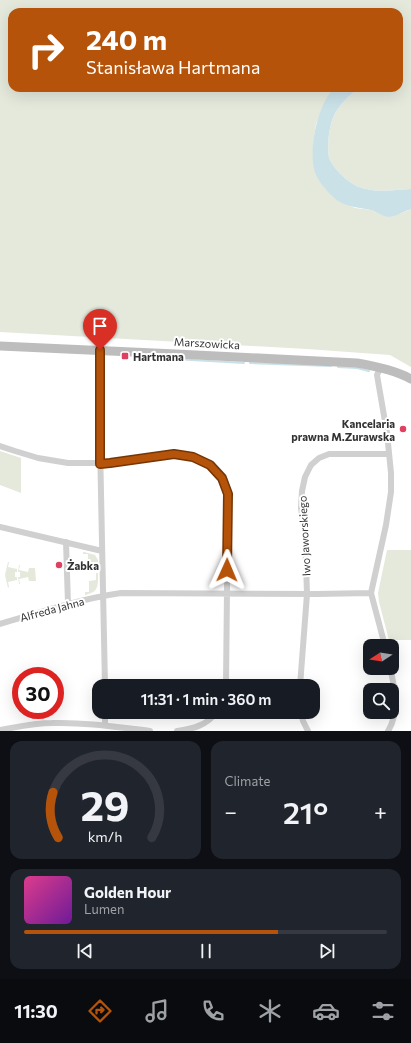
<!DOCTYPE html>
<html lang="en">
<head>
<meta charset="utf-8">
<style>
  body { margin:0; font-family:Commissioner,sans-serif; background:#20242c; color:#f1f3f6; height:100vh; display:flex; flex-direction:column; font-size:15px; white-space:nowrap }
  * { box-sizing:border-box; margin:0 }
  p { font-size:13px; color:#9ea1a6 }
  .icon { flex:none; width:22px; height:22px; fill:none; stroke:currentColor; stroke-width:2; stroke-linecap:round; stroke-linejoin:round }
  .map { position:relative; height:731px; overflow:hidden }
  .drawer { display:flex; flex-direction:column; gap:10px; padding:10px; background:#0d0f14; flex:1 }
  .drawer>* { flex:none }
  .guide { position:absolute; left:8px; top:8px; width:395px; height:84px; border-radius:12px; box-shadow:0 4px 16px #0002; background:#b45309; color:#fff; overflow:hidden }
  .needle { width:26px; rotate:258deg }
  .fabs { position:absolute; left:363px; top:639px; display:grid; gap:8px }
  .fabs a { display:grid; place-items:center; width:36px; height:36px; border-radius:8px; background:#171b24; box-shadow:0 4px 16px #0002; font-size:20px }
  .speed { position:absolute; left:12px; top:667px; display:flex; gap:8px; font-size:20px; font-weight:700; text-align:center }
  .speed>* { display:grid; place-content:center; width:52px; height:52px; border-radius:50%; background:#171b24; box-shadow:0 4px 16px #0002; line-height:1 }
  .speed .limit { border:6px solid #d22; background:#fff; color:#111 }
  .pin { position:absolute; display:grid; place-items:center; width:34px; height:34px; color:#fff; margin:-41px -17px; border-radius:50% 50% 50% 0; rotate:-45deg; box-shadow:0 0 4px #0007 }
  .pin .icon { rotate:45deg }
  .me { position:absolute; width:44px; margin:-22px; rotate:1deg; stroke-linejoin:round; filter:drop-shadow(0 0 3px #0008) }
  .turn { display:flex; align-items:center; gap:14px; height:84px; padding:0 12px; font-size:18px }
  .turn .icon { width:52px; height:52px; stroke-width:2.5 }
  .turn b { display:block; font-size:28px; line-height:34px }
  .big { font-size:30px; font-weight:600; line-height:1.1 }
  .drawer .widget { flex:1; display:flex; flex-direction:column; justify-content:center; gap:6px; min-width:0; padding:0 14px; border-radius:12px; background:#20242c }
  .drawer .dial { align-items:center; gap:0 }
  .dial svg { height:104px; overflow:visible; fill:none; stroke:#363941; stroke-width:7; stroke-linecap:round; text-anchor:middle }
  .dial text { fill:#f1f3f6; stroke:none }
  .song { display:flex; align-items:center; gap:12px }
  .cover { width:48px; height:48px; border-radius:6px; background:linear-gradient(135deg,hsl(330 70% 55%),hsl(280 70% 35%)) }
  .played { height:4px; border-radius:2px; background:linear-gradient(90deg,#b45309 70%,#363941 70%) }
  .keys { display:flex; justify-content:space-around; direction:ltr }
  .heat { display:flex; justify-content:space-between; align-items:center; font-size:22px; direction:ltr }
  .drawer .tiles { flex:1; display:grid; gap:10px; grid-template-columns:1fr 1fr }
  .widget:last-child { grid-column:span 2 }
  .trip { position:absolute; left:92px; top:679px; width:228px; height:40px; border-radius:12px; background:#171b24; box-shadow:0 4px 16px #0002; font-weight:600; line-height:40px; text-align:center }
  .menu { display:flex; height:64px; justify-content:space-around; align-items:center; background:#090b0e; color:#9ea1a6 }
  .menu .icon { width:28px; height:28px }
  .menu .selected { color:#b45309 }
  .menu b { font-size:18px; color:#f1f3f6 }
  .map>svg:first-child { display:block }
  .green { fill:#e4e9dc }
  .water { fill:#cae1e8 }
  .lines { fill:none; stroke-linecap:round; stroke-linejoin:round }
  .stream { stroke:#cae1e8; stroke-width:2 }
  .street { stroke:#d0d0d0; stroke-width:6 }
  .secondary { stroke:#bdbdbd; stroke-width:9 }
  .route-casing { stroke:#753606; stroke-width:10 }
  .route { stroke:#b45309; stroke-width:7 }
  .poi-dot { fill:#de415f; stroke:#fff; stroke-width:1.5 }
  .labels { text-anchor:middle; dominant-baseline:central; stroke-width:4; stroke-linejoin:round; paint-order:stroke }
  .street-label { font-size:11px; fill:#333; stroke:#fff }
  .poi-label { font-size:11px; font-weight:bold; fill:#333; stroke:#fff; text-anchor:start }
</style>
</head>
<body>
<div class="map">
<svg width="411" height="731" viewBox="0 0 411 731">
  <rect width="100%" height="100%" fill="#fff"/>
  <!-- green -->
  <path class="green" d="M0 0H411V189C393 190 380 193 362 188 351 185 335 171 330 160 326 150 329 128 333 118 338 105 349 96 359 88H399V12H12V88H334L332 90 323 106 316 124 313 145 325 188 339 201 355 208 372 210 388 217 402 213 411 209V367L390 355 307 349 0 332Z
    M0 451 21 458V493L0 485Z
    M387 550H411V640H389L379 602 378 593Z
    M83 552H84L95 555 98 560V572H95V565H88V554H83Z
    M8 562H9L8 567 17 569V572H15V577H17V580L8 582 9 587 8 588 5 575Z
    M19 565H20L19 570 28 572 29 568H35L36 581H29L28 577 19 579 20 584H19L18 577H20V572H18Z
    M96 573H98C98 586 99 592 85 595V592H89V581L96 580Z"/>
  <!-- water -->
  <path class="water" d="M334 88H359C349 96 338 105 333 118 329 128 326 150 330 160 335 171 351 185 362 188 380 193 393 190 411 189V209C405 211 395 217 388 217 382 216 376 211 371 210 360 208 348 207 338 201 330 195 321 185 316 175 307 153 317 105 334 88Z"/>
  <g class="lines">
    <!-- stream -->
    <path class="stream" d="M133 357 151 358
      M157 358 244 363
      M250 363 331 366
      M338 367 357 368 369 371"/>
    <!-- street -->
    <path class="street" d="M100 351C98 382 100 414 100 445 101 525 104 606 105 686
      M380 368 377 375 387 433 391 473V492L386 525 371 593 385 646
      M0 446 15 451 38 458 68 463H110L175 454 193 457 210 465 222 478 228 494 226 686
      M0 527 102 551
      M66 542 68 604
      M0 624C40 612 80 599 121 593L316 594 371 593
      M300 686 307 594 305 534 301 508 302 491 305 477 311 465 319 458 329 454H389
      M105 712V725
      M301 712 303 721 308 731
      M0 730C17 727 34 723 52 723 85 722 117 727 150 731
      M177 731C193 729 207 725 217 712
      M388 731C400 712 395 688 390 668"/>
    <!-- secondary -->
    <path class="secondary" d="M0 346 176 354 357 363C375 366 395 370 411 379"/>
  </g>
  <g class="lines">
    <defs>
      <path id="route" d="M100 350V464L110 463 174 454 193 457 210 465 222 478 228 494 227 570"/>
    </defs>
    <!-- route casing -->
    <use href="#route" class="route-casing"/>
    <!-- route -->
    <use href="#route" class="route"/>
  </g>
  <!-- markers -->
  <g class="poi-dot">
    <rect x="121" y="352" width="8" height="8" rx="2"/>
    <circle cx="403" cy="429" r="4"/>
    <circle cx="59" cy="565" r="4"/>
  </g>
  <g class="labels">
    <!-- street labels -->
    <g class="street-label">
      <text transform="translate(207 343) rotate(3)">Marszowicka</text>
      <text transform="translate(304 536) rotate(-93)">Iwo Jaworskiego</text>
      <text transform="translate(52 609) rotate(-15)">Alfreda Jahna</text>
    </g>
    <!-- poi labels -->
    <g class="poi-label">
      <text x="133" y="356">Hartmana</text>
      <text x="395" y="423" text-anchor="end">Kancelaria<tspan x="395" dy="13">prawna M.Zurawska</tspan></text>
      <text x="67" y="565">Żabka</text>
    </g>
  </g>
</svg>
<div class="fabs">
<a><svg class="needle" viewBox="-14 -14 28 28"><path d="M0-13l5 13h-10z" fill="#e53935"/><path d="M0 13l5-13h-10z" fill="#9ea1a6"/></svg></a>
<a><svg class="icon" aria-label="search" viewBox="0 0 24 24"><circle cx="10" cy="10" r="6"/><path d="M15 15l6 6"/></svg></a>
</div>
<div class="speed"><div class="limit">30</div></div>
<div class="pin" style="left:100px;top:350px;background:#d93025"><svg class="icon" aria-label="arrive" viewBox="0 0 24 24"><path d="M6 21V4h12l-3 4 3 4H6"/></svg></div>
<svg class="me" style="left:227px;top:570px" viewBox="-20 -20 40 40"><path d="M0-17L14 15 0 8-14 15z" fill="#b45309" stroke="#fff" stroke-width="4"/></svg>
<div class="trip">11:31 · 1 min · 360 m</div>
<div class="guide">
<div class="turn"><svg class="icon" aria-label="right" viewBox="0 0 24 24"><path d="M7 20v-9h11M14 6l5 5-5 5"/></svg><div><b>240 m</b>Stanisława Hartmana</div></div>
</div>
</div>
<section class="drawer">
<div class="tiles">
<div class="widget dial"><svg viewBox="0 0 100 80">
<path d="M14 69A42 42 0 1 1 86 69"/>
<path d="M14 69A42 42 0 0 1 10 34" stroke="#b45309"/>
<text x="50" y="56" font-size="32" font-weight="700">29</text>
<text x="50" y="72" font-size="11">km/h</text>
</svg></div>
<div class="widget"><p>Climate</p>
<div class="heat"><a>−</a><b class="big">21°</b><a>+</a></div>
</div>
<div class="widget">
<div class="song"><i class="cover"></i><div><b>Golden Hour</b><p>Lumen</p></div></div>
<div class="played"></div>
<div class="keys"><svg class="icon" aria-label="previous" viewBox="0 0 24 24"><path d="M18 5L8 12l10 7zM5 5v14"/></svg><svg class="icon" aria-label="pause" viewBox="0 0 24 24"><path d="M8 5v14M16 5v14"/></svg><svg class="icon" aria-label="next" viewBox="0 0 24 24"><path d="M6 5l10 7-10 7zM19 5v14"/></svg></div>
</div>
</div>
</section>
<nav class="menu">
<b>11:30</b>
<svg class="icon selected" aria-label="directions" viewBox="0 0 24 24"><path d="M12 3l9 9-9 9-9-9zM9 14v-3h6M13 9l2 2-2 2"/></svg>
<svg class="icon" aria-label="music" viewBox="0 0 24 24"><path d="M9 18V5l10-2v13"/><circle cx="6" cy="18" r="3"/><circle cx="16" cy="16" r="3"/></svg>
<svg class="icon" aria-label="phone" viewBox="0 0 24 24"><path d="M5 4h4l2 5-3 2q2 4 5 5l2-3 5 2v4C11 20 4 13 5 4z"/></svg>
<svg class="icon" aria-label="climate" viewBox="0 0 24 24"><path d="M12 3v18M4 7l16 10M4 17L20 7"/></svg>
<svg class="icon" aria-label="car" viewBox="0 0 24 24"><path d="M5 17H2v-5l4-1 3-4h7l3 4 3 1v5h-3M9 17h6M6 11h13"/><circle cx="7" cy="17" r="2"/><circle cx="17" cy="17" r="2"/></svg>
<svg class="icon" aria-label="filters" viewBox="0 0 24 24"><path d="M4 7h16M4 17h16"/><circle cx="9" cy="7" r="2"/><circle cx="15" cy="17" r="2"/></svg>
</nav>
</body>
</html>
